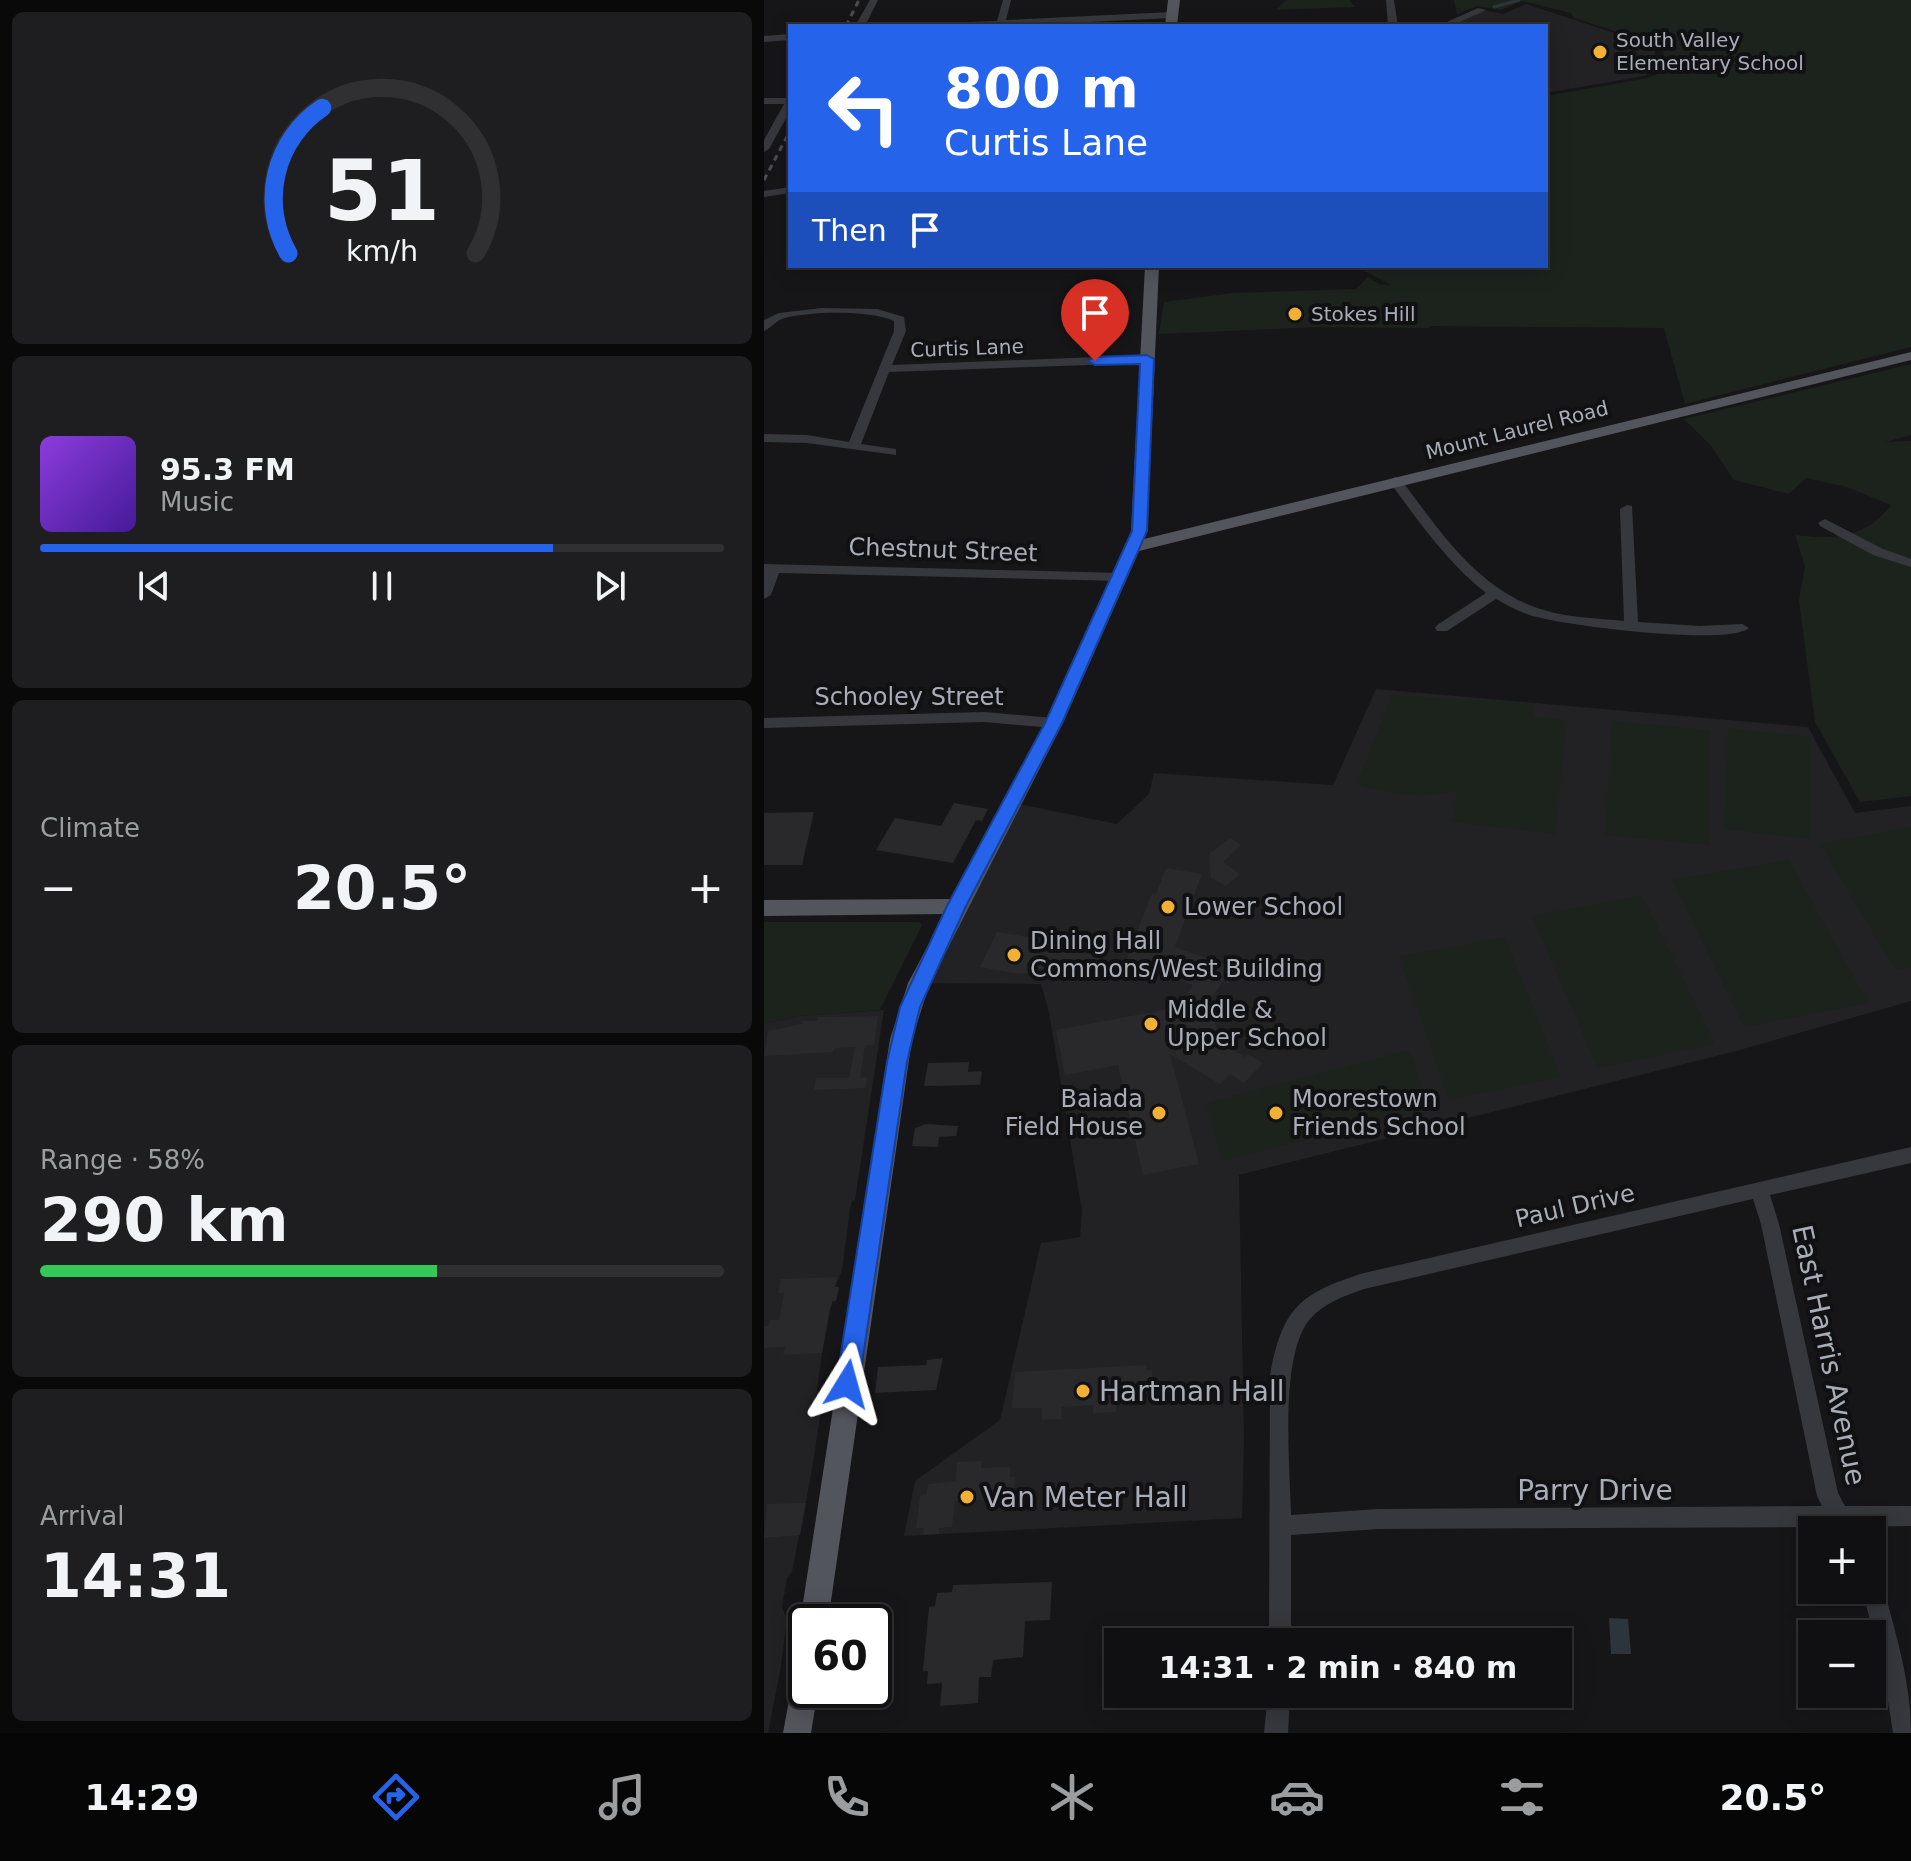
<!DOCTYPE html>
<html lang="en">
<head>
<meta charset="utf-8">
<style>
  body { margin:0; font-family:"DejaVu Sans",sans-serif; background:#1e1e20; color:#f1f3f6; height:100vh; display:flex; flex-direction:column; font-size:30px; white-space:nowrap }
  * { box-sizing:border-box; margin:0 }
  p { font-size:26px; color:#9c9d9f }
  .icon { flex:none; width:44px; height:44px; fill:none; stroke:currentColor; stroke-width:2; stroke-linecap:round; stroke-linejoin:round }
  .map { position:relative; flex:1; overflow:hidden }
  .side { display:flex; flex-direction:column; gap:12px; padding:12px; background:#09090a; width:764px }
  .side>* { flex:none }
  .hud { position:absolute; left:24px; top:24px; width:760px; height:244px; border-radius:0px; box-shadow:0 4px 20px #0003,0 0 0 2px #303032; background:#2563eb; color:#fff; overflow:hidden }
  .controls { position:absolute; left:1034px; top:1516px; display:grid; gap:16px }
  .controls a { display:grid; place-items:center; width:88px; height:88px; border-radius:0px; background:#101012; box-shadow:0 4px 20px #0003,0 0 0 2px #303032; font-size:40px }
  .speed { position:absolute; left:24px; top:1604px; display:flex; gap:16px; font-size:40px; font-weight:700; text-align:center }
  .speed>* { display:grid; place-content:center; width:104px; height:104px; border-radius:50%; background:#101012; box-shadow:0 4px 20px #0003,0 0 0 2px #303032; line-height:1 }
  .speed .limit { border:4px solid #111; border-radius:12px; background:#fff; color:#111 }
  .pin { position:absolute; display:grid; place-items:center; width:68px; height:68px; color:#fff; margin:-82px -34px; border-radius:50% 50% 50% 0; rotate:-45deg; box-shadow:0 0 8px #0007 }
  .pin .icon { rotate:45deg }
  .me { position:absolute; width:88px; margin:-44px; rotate:8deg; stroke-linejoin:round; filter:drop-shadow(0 0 6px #0008) }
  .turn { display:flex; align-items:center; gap:28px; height:168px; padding:0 24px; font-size:36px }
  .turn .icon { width:104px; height:104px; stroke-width:2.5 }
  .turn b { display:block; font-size:56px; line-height:68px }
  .then { display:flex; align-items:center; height:76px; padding:0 24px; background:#0003; gap:16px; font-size:30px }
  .big { font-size:60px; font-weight:700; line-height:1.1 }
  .side .tile { flex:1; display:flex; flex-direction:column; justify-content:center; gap:12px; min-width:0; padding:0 28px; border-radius:12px; background:#1e1e20 }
  .side .dial { align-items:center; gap:0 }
  .dial svg { height:208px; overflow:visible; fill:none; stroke:#303032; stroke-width:7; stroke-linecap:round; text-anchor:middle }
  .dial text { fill:#f1f3f6; stroke:none }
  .song { display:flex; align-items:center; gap:24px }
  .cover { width:96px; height:96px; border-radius:12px; background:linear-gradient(135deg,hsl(270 70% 55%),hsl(260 70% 35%)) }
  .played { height:8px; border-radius:4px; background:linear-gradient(90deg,#2563eb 75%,#303032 75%) }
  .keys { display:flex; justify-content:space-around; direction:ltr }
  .heat { display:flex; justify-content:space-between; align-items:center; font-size:44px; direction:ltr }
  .charge { height:12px; border-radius:6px; background:linear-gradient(90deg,#34c759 58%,#303032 0) }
  .trip { position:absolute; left:340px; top:1628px; width:468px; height:80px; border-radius:0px; background:#101012; box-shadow:0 4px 20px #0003,0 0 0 2px #303032; font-weight:700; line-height:80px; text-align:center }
  .dock { display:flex; height:128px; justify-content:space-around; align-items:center; background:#060607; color:#9c9d9f }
  .dock .icon { width:56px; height:56px }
  .dock .selected { color:#2563eb }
  .dock b { font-size:36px; color:#f1f3f6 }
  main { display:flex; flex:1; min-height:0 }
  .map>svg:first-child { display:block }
  .built { fill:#222225 }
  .green { fill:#1c231d }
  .water { fill:#2c353c }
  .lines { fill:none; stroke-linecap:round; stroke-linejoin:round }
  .stream { stroke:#2c353c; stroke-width:3 }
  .building { fill:#29292c }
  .minor { fill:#37383d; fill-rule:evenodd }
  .major { fill:#53555c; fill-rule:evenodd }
  .rail { stroke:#4a4c52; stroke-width:3; stroke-dasharray:6 5; stroke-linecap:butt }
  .route { fill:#2563eb; stroke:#184099; stroke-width:2 }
  .poi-dot { fill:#f2b134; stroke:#111113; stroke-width:3 }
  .labels { text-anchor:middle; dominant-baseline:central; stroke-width:8; stroke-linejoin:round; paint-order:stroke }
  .far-poi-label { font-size:20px; fill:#a8adb8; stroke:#111113; text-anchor:start }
  .far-street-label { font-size:20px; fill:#a8adb8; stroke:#111113 }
  .street-label { font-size:24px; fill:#a8adb8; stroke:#111113 }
  .poi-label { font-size:24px; fill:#a8adb8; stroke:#111113; text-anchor:start }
  .near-street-label { font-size:28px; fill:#a8adb8; stroke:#111113 }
  .near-poi-label { font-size:28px; fill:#a8adb8; stroke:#111113; text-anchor:start }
</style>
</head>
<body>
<main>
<section class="side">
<div class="tile dial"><svg viewBox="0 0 100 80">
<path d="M14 69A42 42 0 1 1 86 69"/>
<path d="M14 69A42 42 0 0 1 27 13" stroke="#2563eb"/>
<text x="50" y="56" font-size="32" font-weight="700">51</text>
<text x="50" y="72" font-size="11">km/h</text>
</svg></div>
<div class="tile">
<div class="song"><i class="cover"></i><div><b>95.3 FM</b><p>Music</p></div></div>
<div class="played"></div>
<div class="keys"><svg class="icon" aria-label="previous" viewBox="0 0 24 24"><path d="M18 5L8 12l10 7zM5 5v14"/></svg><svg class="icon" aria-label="pause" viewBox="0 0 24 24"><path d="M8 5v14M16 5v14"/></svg><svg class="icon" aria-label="next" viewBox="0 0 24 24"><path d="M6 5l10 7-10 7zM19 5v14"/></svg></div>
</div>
<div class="tile"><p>Climate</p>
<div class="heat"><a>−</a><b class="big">20.5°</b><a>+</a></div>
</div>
<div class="tile"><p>Range · 58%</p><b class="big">290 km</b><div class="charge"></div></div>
<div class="tile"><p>Arrival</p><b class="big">14:31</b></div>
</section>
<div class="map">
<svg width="1147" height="1733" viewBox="0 0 1147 1733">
  <rect width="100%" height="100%" fill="#161618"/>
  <!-- built -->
  <path class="built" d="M762 4 890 46 894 69 880 76 782 93V26H679L715 9 739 14Z
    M612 689 1044 727 1091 813 1147 806V1001L972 1051 475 1175 480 1437 478 1518 140 1536 151 1481 236 1420 277 1243 316 1237 318 1211 285 1012 277 984 155 983 249 803 353 824 385 794 390 773 569 785Z
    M120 1010 91 1200 88 1201 86 1209 78 1270 71 1287H75L72 1301 68 1302 58 1353 53 1391 59 1398 48 1469 28 1572 23 1578 18 1607 23 1619 17 1666 4 1733H0V1024L35 1016Z"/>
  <!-- green -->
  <path class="green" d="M522 0H585L591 7 512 10Z
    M690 0H1147V347L921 404 900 328 666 326 665 328 552 327 395 334 400 302 469 293 592 289 604 277 617 285H627L591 266H782V96L884 78 903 70 898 46 810 18 807 13 758 1 737 10 713 6 693 14Z
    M1147 364V435L1121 442 1147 441V796L1096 802 1051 722 1035 600 1041 566 1031 535C1069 540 1103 538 1127 505L1083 487 1042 478 1025 494 970 480 948 447 920 419Z
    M628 695 769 704 770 717 803 720 791 834 688 822 693 790C660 799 624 796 593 784Z
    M848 721 946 730 945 845 841 835Z
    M964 728 1047 737V839L960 829Z
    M1147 827V967L1131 970 1056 844Z
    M1025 860 1104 1003 980 1027 908 880Z
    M878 895 951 1044 834 1068 768 916Z
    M0 922H155L158 925 116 1010 35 1016 0 1024Z
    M741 937 797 1077 685 1100 635 956Z
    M645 1050 667 1108 458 1161 442 1103Z"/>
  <!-- water -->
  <path class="water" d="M845 1618 864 1619 867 1654H847Z"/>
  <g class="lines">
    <!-- stream -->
    <path class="stream" d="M730 7 755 0"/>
  </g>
  <!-- building -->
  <path class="building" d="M190 803 224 809 218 821 212 820 189 863 112 850 131 818 177 826Z
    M50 812 38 865H0V813Z
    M466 838 477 845 459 862 476 874 462 886 447 878 445 854Z
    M402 868 438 874 411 947 473 969 464 983 459 981 445 1002 457 1043 481 1057 484 1054 499 1063 480 1083 466 1074 456 1084 406 1054 435 1164 379 1175 354 1065 301 1075 292 1030 410 1008 409 1003 418 1001 429 985 400 975 359 968 388 893 392 894Z
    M233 932 271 938V943L282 947 337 956 329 977 273 968 271 972 256 974 216 967Z
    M114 1016 110 1045 101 1046 96 1078 103 1077 101 1088 50 1090 52 1078H85L91 1047 71 1048 69 1052 0 1056 4 1031 38 1024V1021H53L54 1017Z
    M205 1062 204 1072 218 1071 216 1085 160 1086 164 1063Z
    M162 1124 194 1126 192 1136 175 1137 174 1147 148 1146 151 1128Z
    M73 1277 71 1287H75L72 1301H69L65 1311 58 1353 19 1355 21 1347 0 1348V1326H4L6 1320H15L20 1293H14L17 1279Z
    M179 1358 172 1390 111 1393 114 1367 162 1365 163 1360Z
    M382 1365V1370H388V1394H381V1399L352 1401V1412L329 1413V1405L298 1407 297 1419 278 1420V1408H248L251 1372Z
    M217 1461V1468L246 1467V1477L251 1476 249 1499 191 1501 188 1527 175 1528V1534L159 1535 160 1528H152L156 1496 162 1495 164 1484 192 1481 193 1462Z
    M42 1503 36 1535 0 1538 3 1504Z
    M288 1582 286 1620 261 1621 259 1657 229 1660 227 1677H215L214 1703 176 1706 178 1683 163 1684 164 1671H159L165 1607 171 1606 173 1593 188 1592 189 1585Z"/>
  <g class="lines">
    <!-- minor -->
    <path class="minor" d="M106 0H114L101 26H91Z
      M239 0H247L242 20 408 12 413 15 408 18 241 26H172L177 23 233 21Z
      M622 0H630L634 26H624Z
      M714 8 722 10 687 26H674Z
      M26 34V40L0 42V36Z
      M0 98H26V111L5 149 0 152V140L20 104H0Z
      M26 187V193L0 197V191Z
      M58 308 113 309 140 317 142 331 128 365 383 355 389 359 383 363 125 372 97 444 132 449V455L43 443 0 442V434L43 435 85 442 130 331V321C106 310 47 311 21 318 12 320 7 328 0 331V320L15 313Z
      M631 477 636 478C675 530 714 591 780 610 805 618 834 618 860 621L856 509 863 505 868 506 874 622 936 626 978 624 985 628C964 646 809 626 777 618 761 615 746 607 732 599L683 631H673L671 628 673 625 722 593C683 562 654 521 625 481Z
      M1061 519 1119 549 1147 559V567L1109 555 1056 526 1054 523Z
      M0 564 357 573 364 577 357 581 15 573 7 595 0 599Z
      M220 712 290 718 297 723 290 728 220 722 0 728V718Z
      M1147 1147V1163L1006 1195 1015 1224 1074 1493 1081 1506H1147V1526L1092 1527 1094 1530H1071L1070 1527 614 1529 527 1535V1642H505L506 1376C518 1308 536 1293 600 1273ZM989 1199 997 1224 1053 1496 1058 1506 614 1509 527 1515C526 1467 515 1355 546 1319 560 1303 580 1296 600 1289Z
      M1108 1575 1116 1578 1119 1586C1132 1635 1147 1682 1147 1733H1129L1119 1669 1098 1590H1108Z
      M504 1694H526L524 1733H500Z"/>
    <!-- major -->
    <path class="major" d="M404 0H416L413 26H401Z
      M381 266H395L383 532 380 539 1147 352V360L375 551 299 723 166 983 148 1039 64 1622H42V1632L36 1622 126 1039 144 983 181 914 0 916V900L189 899 281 723 367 532Z
      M42 1658V1690H54L47 1733H19L32 1662Z"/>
    <!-- rail -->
    <path class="rail" d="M82 26 95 0
      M0 180 26 131"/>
  </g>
  <!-- route -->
  <path class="route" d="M383 355 390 359 383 531 298 723 202 906 156 1007 143 1062 95 1384 92 1391 83 1394 75 1391 72 1384 123 1062 136 1007 183 906 281 723 368 531 376 364 331 365 324 361 331 357Z"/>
  <!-- markers -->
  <g class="poi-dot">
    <circle cx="836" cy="52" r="8"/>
    <circle cx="531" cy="314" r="8"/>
    <circle cx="404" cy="907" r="8"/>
    <circle cx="250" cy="955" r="8"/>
    <circle cx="387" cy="1024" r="8"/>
    <circle cx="395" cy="1113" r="8"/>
    <circle cx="512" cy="1113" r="8"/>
    <circle cx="319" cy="1391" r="8"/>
    <circle cx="203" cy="1497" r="8"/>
  </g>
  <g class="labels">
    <!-- far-poi labels -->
    <g class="far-poi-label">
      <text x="852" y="40">South Valley<tspan x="852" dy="23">Elementary School</tspan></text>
      <text x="547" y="314">Stokes Hill</text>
    </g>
    <!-- far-street labels -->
    <g class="far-street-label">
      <text transform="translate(203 348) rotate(-2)">Curtis Lane</text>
      <text transform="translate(753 430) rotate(-14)">Mount Laurel Road</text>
    </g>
    <!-- street labels -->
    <g class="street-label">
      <text transform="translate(179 550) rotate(2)">Chestnut Street</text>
      <text x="145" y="697">Schooley Street</text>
      <text transform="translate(811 1206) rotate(-13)">Paul Drive</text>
    </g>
    <!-- poi labels -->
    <g class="poi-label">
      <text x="420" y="907">Lower School</text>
      <text x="266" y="941">Dining Hall<tspan x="266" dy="28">Commons/West Building</tspan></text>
      <text x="403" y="1010">Middle &amp;<tspan x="403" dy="28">Upper School</tspan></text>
      <text x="379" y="1099" text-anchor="end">Baiada<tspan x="379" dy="28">Field House</tspan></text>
      <text x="528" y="1099">Moorestown<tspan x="528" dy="28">Friends School</tspan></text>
    </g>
    <!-- near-street labels -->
    <g class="near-street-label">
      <text transform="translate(1065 1355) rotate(78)">East Harris Avenue</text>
      <text x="831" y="1490">Parry Drive</text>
    </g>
    <!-- near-poi labels -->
    <g class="near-poi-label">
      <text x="335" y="1391">Hartman Hall</text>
      <text x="219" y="1497">Van Meter Hall</text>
    </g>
  </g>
</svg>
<div class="controls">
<a>+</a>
<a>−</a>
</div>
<div class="speed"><div class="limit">60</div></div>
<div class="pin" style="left:331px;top:361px;background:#d93025"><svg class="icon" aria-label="arrive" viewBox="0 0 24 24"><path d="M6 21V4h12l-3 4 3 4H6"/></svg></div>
<svg class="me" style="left:83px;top:1384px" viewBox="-20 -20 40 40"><path d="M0-17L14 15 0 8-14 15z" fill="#2563eb" stroke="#fff" stroke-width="4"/></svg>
<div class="trip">14:31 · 2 min · 840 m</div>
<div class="hud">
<div class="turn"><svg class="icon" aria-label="left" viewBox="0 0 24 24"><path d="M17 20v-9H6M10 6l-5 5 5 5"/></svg><div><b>800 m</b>Curtis Lane</div></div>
<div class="then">Then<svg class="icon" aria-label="arrive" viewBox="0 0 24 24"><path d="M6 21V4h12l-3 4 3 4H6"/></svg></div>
</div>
</div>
</main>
<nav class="dock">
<b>14:29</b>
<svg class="icon selected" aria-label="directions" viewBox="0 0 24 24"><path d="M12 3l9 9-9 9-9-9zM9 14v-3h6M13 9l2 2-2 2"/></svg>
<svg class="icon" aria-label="music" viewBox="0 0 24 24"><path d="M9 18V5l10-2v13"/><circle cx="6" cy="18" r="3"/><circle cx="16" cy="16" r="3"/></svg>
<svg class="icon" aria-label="phone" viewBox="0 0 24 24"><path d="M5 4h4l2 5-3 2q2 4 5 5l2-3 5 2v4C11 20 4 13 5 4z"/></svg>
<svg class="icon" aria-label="climate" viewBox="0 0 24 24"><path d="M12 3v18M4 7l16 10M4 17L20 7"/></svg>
<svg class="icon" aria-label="car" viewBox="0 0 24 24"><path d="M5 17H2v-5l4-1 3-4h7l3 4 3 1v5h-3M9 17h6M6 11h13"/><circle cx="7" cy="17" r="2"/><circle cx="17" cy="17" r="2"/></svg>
<svg class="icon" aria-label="filters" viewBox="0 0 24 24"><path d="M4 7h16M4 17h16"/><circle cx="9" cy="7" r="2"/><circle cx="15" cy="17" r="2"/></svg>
<b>20.5°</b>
</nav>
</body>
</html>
